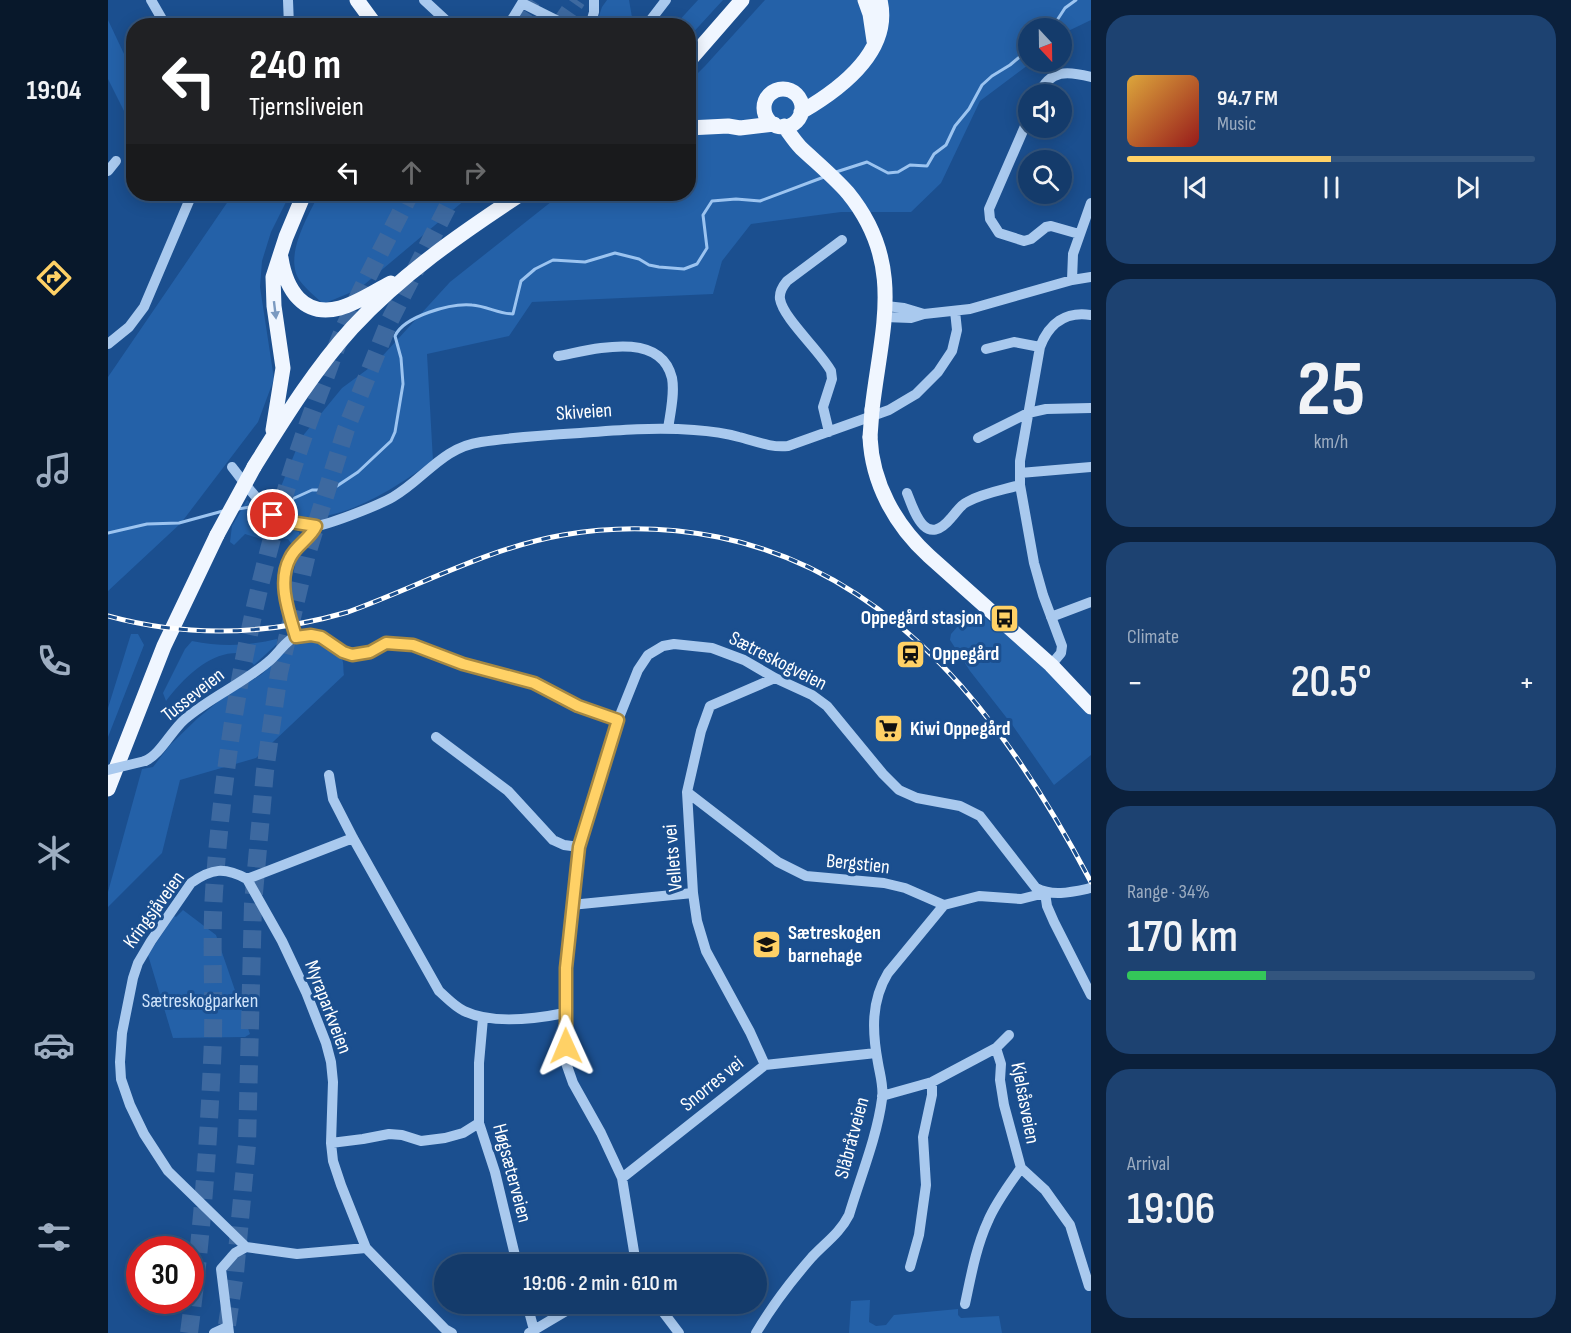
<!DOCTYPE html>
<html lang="en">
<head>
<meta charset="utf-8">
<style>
  body { margin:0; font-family:"Sofia Sans Condensed",sans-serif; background:#1d4271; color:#f1f3f6; height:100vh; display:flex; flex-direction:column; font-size:22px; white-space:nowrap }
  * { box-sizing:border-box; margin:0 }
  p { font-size:20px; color:#9dadc1 }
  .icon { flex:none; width:33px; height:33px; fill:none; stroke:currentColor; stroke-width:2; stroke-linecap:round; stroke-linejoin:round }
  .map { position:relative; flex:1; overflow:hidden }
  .drawer { display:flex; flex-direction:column; gap:15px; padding:15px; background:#0b203b; width:480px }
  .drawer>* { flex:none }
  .top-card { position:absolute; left:18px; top:18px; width:570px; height:183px; border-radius:24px; box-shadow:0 3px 15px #0003,0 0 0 2px #33557e; background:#202124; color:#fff; overflow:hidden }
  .needle { width:39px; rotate:158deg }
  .fabs { position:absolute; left:910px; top:18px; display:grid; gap:12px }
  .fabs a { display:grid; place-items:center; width:54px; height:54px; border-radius:50%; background:#143b6b; box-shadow:0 3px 15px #0003,0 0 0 2px #33557e; font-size:30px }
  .speed { position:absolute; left:18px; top:1236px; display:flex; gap:12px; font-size:30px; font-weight:700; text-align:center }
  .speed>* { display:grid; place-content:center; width:78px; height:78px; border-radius:50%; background:#143b6b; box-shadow:0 3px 15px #0003,0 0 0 2px #33557e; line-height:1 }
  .speed .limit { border:9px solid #d22; background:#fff; color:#111 }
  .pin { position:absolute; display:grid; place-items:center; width:51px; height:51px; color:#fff; margin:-26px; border:3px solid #fff; border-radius:50%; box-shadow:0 2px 6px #0007 }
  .me { position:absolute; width:66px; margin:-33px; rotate:359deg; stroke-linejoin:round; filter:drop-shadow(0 0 4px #0008) }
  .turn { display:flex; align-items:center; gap:21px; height:126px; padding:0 24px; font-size:27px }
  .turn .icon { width:78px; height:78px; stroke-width:2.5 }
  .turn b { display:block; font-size:42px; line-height:51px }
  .lanes { display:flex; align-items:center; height:57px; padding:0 24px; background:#0003; justify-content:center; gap:30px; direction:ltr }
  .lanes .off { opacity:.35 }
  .big { font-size:45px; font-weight:600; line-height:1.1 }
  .drawer .tile { flex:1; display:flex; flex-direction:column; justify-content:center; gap:9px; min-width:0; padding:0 21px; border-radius:24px; background:#1d4271 }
  .drawer .dial { align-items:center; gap:0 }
  .dial b { font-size:78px; line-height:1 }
  .song { display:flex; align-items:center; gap:18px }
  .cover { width:72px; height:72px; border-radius:9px; background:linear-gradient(135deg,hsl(40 70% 55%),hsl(0 70% 35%)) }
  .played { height:6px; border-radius:3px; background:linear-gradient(90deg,#ffd166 50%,#33557e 50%) }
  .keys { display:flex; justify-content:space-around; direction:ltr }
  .heat { display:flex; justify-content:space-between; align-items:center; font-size:33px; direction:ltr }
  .charge { height:9px; border-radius:4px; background:linear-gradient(90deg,#34c759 34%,#33557e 0) }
  .trip { position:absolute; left:326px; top:1254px; width:333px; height:60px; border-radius:30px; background:#143b6b; box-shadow:0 3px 15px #0003,0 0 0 2px #33557e; font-weight:600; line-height:60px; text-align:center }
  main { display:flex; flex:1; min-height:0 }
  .dock { display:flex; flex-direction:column; width:108px; justify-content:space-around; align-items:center; background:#08182b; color:#9dadc1 }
  .dock .icon { width:42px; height:42px }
  .dock .selected { color:#ffd166 }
  .dock b { font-size:27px; color:#f1f3f6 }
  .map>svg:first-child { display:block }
  .green { fill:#2461a8 }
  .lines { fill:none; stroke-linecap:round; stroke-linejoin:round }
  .stream { stroke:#9cc4f0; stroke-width:3 }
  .highway-tunnel { stroke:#3d69a0; stroke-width:18; stroke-dasharray:18 9; stroke-linecap:butt }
  .minor { stroke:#a9c9ee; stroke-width:10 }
  .major { stroke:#f0f6ff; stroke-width:15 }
  .rail-casing { stroke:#fff; stroke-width:5 }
  .rail { stroke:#1b4f8f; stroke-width:3; stroke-dasharray:9; stroke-linecap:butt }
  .minor-bridge { stroke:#a9c9ee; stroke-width:10 }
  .major-bridge { stroke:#f0f6ff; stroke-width:15 }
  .oneway { fill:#7b9ac1 }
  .route-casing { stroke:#a68842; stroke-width:15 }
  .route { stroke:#ffd166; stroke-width:10 }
  .labels { text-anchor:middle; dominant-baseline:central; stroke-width:6; stroke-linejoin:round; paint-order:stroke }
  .street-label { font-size:20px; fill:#fff; stroke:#1b4f8f }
  .poi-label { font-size:20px; font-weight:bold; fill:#fff; stroke:#1b4f8f; text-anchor:start }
  .park-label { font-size:20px; fill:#cfe3fa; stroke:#1b4f8f }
</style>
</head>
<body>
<main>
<nav class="dock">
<b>19:04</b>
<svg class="icon selected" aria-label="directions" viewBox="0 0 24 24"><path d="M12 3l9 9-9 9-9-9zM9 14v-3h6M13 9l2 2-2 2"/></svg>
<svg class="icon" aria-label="music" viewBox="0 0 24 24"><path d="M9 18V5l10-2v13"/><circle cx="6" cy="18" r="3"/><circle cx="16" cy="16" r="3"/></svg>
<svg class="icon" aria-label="phone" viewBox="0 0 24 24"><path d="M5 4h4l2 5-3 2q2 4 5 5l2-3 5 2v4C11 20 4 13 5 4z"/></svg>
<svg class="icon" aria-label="climate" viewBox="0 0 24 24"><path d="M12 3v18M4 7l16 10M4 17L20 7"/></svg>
<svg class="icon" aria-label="car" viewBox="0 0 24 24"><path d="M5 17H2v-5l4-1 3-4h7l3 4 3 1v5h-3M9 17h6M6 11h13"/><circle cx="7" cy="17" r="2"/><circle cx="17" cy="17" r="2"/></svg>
<svg class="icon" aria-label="filters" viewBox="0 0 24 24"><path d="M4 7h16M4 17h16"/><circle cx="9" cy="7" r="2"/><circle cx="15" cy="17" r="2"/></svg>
</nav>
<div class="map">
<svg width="983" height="1333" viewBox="0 0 983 1333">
  <rect width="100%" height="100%" fill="#1b4f8f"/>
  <!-- green -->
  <path class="green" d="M499 0H521L525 23 523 25H488L494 7Z
    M590 0H615L581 37 580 26 567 25Z
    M657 0H983V20L954 34V28H921V62H924L872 101 833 183 803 212H733L643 224 614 261 605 294 424 302 401 336 319 354 325 461C288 487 202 548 164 498L174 484 193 438 234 388 268 363 342 282 453 194H580L581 82 597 66Z
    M0 20 25 73V129L0 79Z
    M125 194H182L163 232 154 261 152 287 166 379 150 422 73 523 0 591V377Z
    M211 194H364L251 289 215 304C208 297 198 289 192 281 175 257 200 216 211 194Z
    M139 500 171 527 191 532 193 540 185 546 180 539 170 538 163 542 137 534 126 545 122 542 124 526Z
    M869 610 885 625 891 626 970 700 983 715V755L946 785 905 726 862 671 842 640 843 634 850 626 862 616 867 614Z
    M23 634H30L36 645 0 737V708Z
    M194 638C207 641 228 646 234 659 236 663 235 670 236 675L148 758 72 780 54 853 0 907V892L34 769 45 767 62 745 90 718 112 700 154 674 182 645Z
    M169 639V644L146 665 135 653C128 653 121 653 115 655 92 661 72 683 58 701L55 693 77 649 84 641C113 647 140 646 169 639Z
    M75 910 108 935 142 1034 137 1037 65 1038 40 955 66 916 68 917Z
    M762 1300 761 1322 768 1326 778 1325 786 1315 850 1309V1315L853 1318 891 1316 894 1333H741L743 1301Z"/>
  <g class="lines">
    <!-- stream -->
    <path class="stream" d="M944 28 957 8 968 0
      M728 172 759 162 780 173 790 172 802 165 819 166 826 154 838 145 847 126 861 109 874 85 884 76 902 65 921 49
      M160 504 182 500 204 490H216L229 486 250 472 283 441 287 432 295 384 293 358 287 336C296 316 343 303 364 305 378 306 392 314 405 314L413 281 427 269 445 260 477 262 507 253 531 259 541 265 551 267 576 269 589 264 599 248 595 215 604 201 628 199 652 201 716 177
      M130 509 148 506
      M0 533 39 524 71 523 115 511"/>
    <!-- highway-tunnel -->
    <path class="highway-tunnel" d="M407 26 424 0
      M451 26 469 0
      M119 1325 127 1273 139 1145 145 904 157 771 171 673 199 554 238 429 282 320 346 194
      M81 1333C94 1235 101 1138 105 1039 106 990 103 941 106 892 118 717 152 544 216 381 224 359 232 336 242 315 260 274 282 234 302 194"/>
    <!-- minor -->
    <path class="minor" d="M43 0 58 26
      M180 0 181 26
      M316 0 344 26
      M400 26 414 3 450 21
      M482 26 486 12V0
      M538 26 558 0
      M931 94C942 69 960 71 983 77
      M921 117 881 209 882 219 891 233 916 241 923 239 938 227 943 226 971 234
      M0 171 8 161
      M964 280 965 254 983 203
      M778 306 796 308 816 314
      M777 317 803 318 816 314 862 309 964 280 983 277
      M0 344 21 327 36 307 84 194
      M878 349 906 342 932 347
      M450 356C484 350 552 329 564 378 567 394 562 414 560 429
      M721 432 715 407 724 379 723 371C712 351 675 318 672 299 671 292 674 287 679 281L734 240
      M870 438 920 413 938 409 983 408
      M124 467C146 495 168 531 209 526 225 523 271 505 285 497 316 479 335 447 373 442 406 437 439 435 472 433 510 430 548 427 586 430 601 431 617 433 631 437 647 441 663 448 680 446L781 410 808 394 830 372 844 351 849 330 847 311
      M912 473 983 467
      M799 493C807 514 818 548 843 518 848 513 852 505 859 502 875 493 895 490 912 485
      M943 617 983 602
      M188 637C181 613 169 582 181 558 188 545 202 539 209 526
      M943 665 953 653 954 646 935 595 926 563 912 485V461L932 347C941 323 958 311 983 315
      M328 737 400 791 445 840 456 845 471 847
      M37 761C52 755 63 731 77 719 103 697 134 684 160 662 168 656 174 646 182 640 209 622 222 653 244 655 262 657 272 641 292 643 311 645 330 655 348 661 373 670 402 672 427 684 455 696 480 711 510 720
      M221 775 225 799 245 838 331 991C339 998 346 1006 356 1011 385 1025 427 1019 457 1013
      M579 792 670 862 698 876 776 883 797 888 836 905 871 896 913 899 937 893
      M245 838 139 879C117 867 104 868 83 883L43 941 30 963 25 978 14 1033 12 1062 13 1079 22 1105 36 1134 60 1171 138 1247 189 1254 258 1248
      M139 879 174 941 198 992 218 1043 223 1062 225 1082 223 1143 225 1161 233 1185 258 1248 337 1329 344 1333
      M937 893 939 906 946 922 983 995
      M463 905 585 893
      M375 1018 371 1063V1123L387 1172 409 1264
      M888 1048 893 1064 892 1080 896 1105 913 1168 937 1190 962 1225 981 1286
      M657 1065 642 1032 598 951 589 921 585 893 579 792 593 731 602 706 667 678
      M774 1096 824 1082 888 1048 901 1035
      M223 1143 255 1139 281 1134 294 1135 313 1141 337 1138 355 1133 371 1123
      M514 1178 657 1065 768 1053
      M528 1264 514 1178 493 1133 465 1083 458 1063V968L471 847 510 720 530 670 540 655 555 646 566 644 604 648 636 660 667 678 704 695 719 706 775 774 791 790 809 798 852 806 872 816 928 888C945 897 964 892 983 888
      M802 1267 811 1235 818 1185 815 1137 824 1095V1082
      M419 1304 426 1330
      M549 1304 571 1333
      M857 1304C863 1276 868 1247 880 1221 888 1202 901 1185 913 1168
      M106 1333 119 1327
      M121 1333 113 1269 127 1253 138 1247
      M421 1333 470 1304
      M648 1333C664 1306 683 1281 704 1257 717 1243 732 1233 741 1215 752 1178 769 1137 774 1099 776 1087 772 1075 770 1063 764 1031 763 1001 780 973L836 905"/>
    <!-- major -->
    <path class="major" d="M249 0 268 26
      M757 0 762 14 766 41
      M580 62 634 0
      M656 108a19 19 0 1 1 38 0a19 19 0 1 1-38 0Z
      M693 112C731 90 784 51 772 0
      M676 126C682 134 687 142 693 148 709 163 726 177 740 193 798 264 773 330 764 410
      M580 128 620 126 632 128 666 124
      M173 258C178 289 195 318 232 308 250 303 267 291 283 283
      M165 430 175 368 166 306 165 277 178 237 196 194
      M762 437C764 483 787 525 821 556L943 665 983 707
      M146 467C176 419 206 370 244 328 293 275 352 234 413 194
      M0 789 56 646 109 535"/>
    <defs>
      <path id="rail" d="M0 616C80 638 161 635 240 612 312 586 380 548 455 535 506 526 559 527 610 537 792 574 901 727 983 882"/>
    </defs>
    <!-- rail casing -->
    <use href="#rail" class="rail-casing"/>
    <!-- rail -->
    <use href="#rail" class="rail"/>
    <!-- minor-bridge -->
    <path class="minor-bridge" d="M0 770 37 761"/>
    <!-- major-bridge -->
    <path class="major-bridge" d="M762 437 764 410
      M109 535 146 467"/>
  </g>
  <!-- one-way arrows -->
  <defs><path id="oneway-solid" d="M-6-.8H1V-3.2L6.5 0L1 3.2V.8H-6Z" transform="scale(1.5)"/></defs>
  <use class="oneway" href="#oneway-solid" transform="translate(167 310) rotate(83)"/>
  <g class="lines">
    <defs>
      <path id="route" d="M165 515 176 521 208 526C202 539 188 545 182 558 169 582 181 613 188 637L203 635 213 637 235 652 244 655 262 652 278 643 305 645 355 664 426 683 470 706 510 720 471 847 458 968V1046"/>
    </defs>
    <!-- route casing -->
    <use href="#route" class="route-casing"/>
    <!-- route -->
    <use href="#route" class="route"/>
  </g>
  <!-- icons -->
  <defs>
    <symbol id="bus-square" viewBox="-11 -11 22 22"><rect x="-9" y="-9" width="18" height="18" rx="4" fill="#ffd166" stroke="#1b4f8f"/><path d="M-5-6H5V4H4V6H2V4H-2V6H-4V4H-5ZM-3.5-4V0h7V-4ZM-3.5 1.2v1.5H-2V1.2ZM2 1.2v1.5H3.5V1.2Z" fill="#111"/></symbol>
    <symbol id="station-square" viewBox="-11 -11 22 22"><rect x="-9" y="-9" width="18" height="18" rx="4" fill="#ffd166" stroke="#1b4f8f"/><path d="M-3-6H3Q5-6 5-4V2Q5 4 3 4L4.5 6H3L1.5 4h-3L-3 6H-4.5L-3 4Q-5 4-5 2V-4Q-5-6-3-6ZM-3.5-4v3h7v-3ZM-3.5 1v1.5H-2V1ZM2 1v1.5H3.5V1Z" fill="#111"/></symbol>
    <symbol id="supermarket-square" viewBox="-11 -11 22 22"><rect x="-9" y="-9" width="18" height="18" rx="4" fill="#ffd166" stroke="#1b4f8f"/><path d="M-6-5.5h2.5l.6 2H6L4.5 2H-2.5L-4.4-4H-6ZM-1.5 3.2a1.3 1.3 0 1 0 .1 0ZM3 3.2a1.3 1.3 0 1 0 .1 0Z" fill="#111"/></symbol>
    <symbol id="school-square" viewBox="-11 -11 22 22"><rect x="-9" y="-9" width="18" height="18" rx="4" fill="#ffd166" stroke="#1b4f8f"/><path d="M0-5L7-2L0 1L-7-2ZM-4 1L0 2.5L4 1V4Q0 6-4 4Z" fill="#111"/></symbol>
  </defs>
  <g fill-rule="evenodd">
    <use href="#bus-square" x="880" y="602" width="33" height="33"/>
    <use href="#station-square" x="786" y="638" width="33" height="33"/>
    <use href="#supermarket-square" x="764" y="712" width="33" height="33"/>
    <use href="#school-square" x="642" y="928" width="33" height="33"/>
  </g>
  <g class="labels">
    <!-- street labels -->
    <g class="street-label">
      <text transform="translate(476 412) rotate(-4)">Skiveien</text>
      <text transform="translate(670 661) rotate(27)">Sætreskogveien</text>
      <text transform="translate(85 695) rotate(-38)">Tusseveien</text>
      <text transform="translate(565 858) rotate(-95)">Vellets vei</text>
      <text transform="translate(750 864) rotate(6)">Bergstien</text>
      <text transform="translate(46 910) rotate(-54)">Kringsjåveien</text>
      <text transform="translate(220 1007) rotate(69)">Myraparkveien</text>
      <text transform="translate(604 1084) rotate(-39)">Snorres vei</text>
      <text transform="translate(917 1103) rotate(79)">Kjelsåsveien</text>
      <text transform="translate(744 1138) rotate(-75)">Slåbråtveien</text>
      <text transform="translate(404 1173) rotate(75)">Høgsæterveien</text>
    </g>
    <!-- poi labels -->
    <g class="poi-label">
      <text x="875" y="618" text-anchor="end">Oppegård stasjon</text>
      <text x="824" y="654">Oppegård</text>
      <text x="802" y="729">Kiwi Oppegård</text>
      <text x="680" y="933">Sætreskogen<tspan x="680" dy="23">barnehage</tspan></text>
    </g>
    <!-- park labels -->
    <g class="park-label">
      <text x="92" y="1001">Sætreskogparken</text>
    </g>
  </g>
</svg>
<div class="fabs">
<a><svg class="needle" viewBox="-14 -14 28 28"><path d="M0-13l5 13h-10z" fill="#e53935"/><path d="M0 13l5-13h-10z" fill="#9dadc1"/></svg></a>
<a><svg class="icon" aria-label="sound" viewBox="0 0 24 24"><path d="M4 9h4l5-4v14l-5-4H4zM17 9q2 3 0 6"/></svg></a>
<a><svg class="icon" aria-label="search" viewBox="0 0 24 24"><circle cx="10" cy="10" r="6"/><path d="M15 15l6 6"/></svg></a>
</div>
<div class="speed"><div class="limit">30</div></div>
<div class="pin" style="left:165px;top:515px;background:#d93025"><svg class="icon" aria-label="arrive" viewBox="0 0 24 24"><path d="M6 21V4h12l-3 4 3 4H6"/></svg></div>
<svg class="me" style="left:458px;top:1046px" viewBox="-20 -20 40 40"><path d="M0-17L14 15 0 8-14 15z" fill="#ffd166" stroke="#fff" stroke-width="4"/></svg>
<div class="trip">19:06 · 2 min · 610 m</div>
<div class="top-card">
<div class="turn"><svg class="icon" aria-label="left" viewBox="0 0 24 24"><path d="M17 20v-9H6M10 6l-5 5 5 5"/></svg><div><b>240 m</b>Tjernsliveien</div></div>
<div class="lanes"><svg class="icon" aria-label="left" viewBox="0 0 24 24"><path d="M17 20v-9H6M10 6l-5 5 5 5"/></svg><svg class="icon off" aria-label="ahead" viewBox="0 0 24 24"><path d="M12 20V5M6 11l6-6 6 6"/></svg><svg class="icon off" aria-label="right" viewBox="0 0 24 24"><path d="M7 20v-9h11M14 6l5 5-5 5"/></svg></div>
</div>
</div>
<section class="drawer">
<div class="tile">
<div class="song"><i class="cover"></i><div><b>94.7 FM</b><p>Music</p></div></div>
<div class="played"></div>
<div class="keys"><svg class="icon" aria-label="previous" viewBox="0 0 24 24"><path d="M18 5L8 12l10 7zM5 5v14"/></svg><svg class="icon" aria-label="pause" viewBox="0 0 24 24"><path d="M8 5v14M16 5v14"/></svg><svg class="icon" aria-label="next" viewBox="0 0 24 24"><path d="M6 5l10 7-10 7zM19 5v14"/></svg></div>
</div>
<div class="tile dial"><b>25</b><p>km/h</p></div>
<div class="tile"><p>Climate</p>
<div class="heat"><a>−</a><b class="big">20.5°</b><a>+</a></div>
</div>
<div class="tile"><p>Range · 34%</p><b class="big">170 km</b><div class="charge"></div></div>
<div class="tile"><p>Arrival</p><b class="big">19:06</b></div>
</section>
</main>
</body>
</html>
